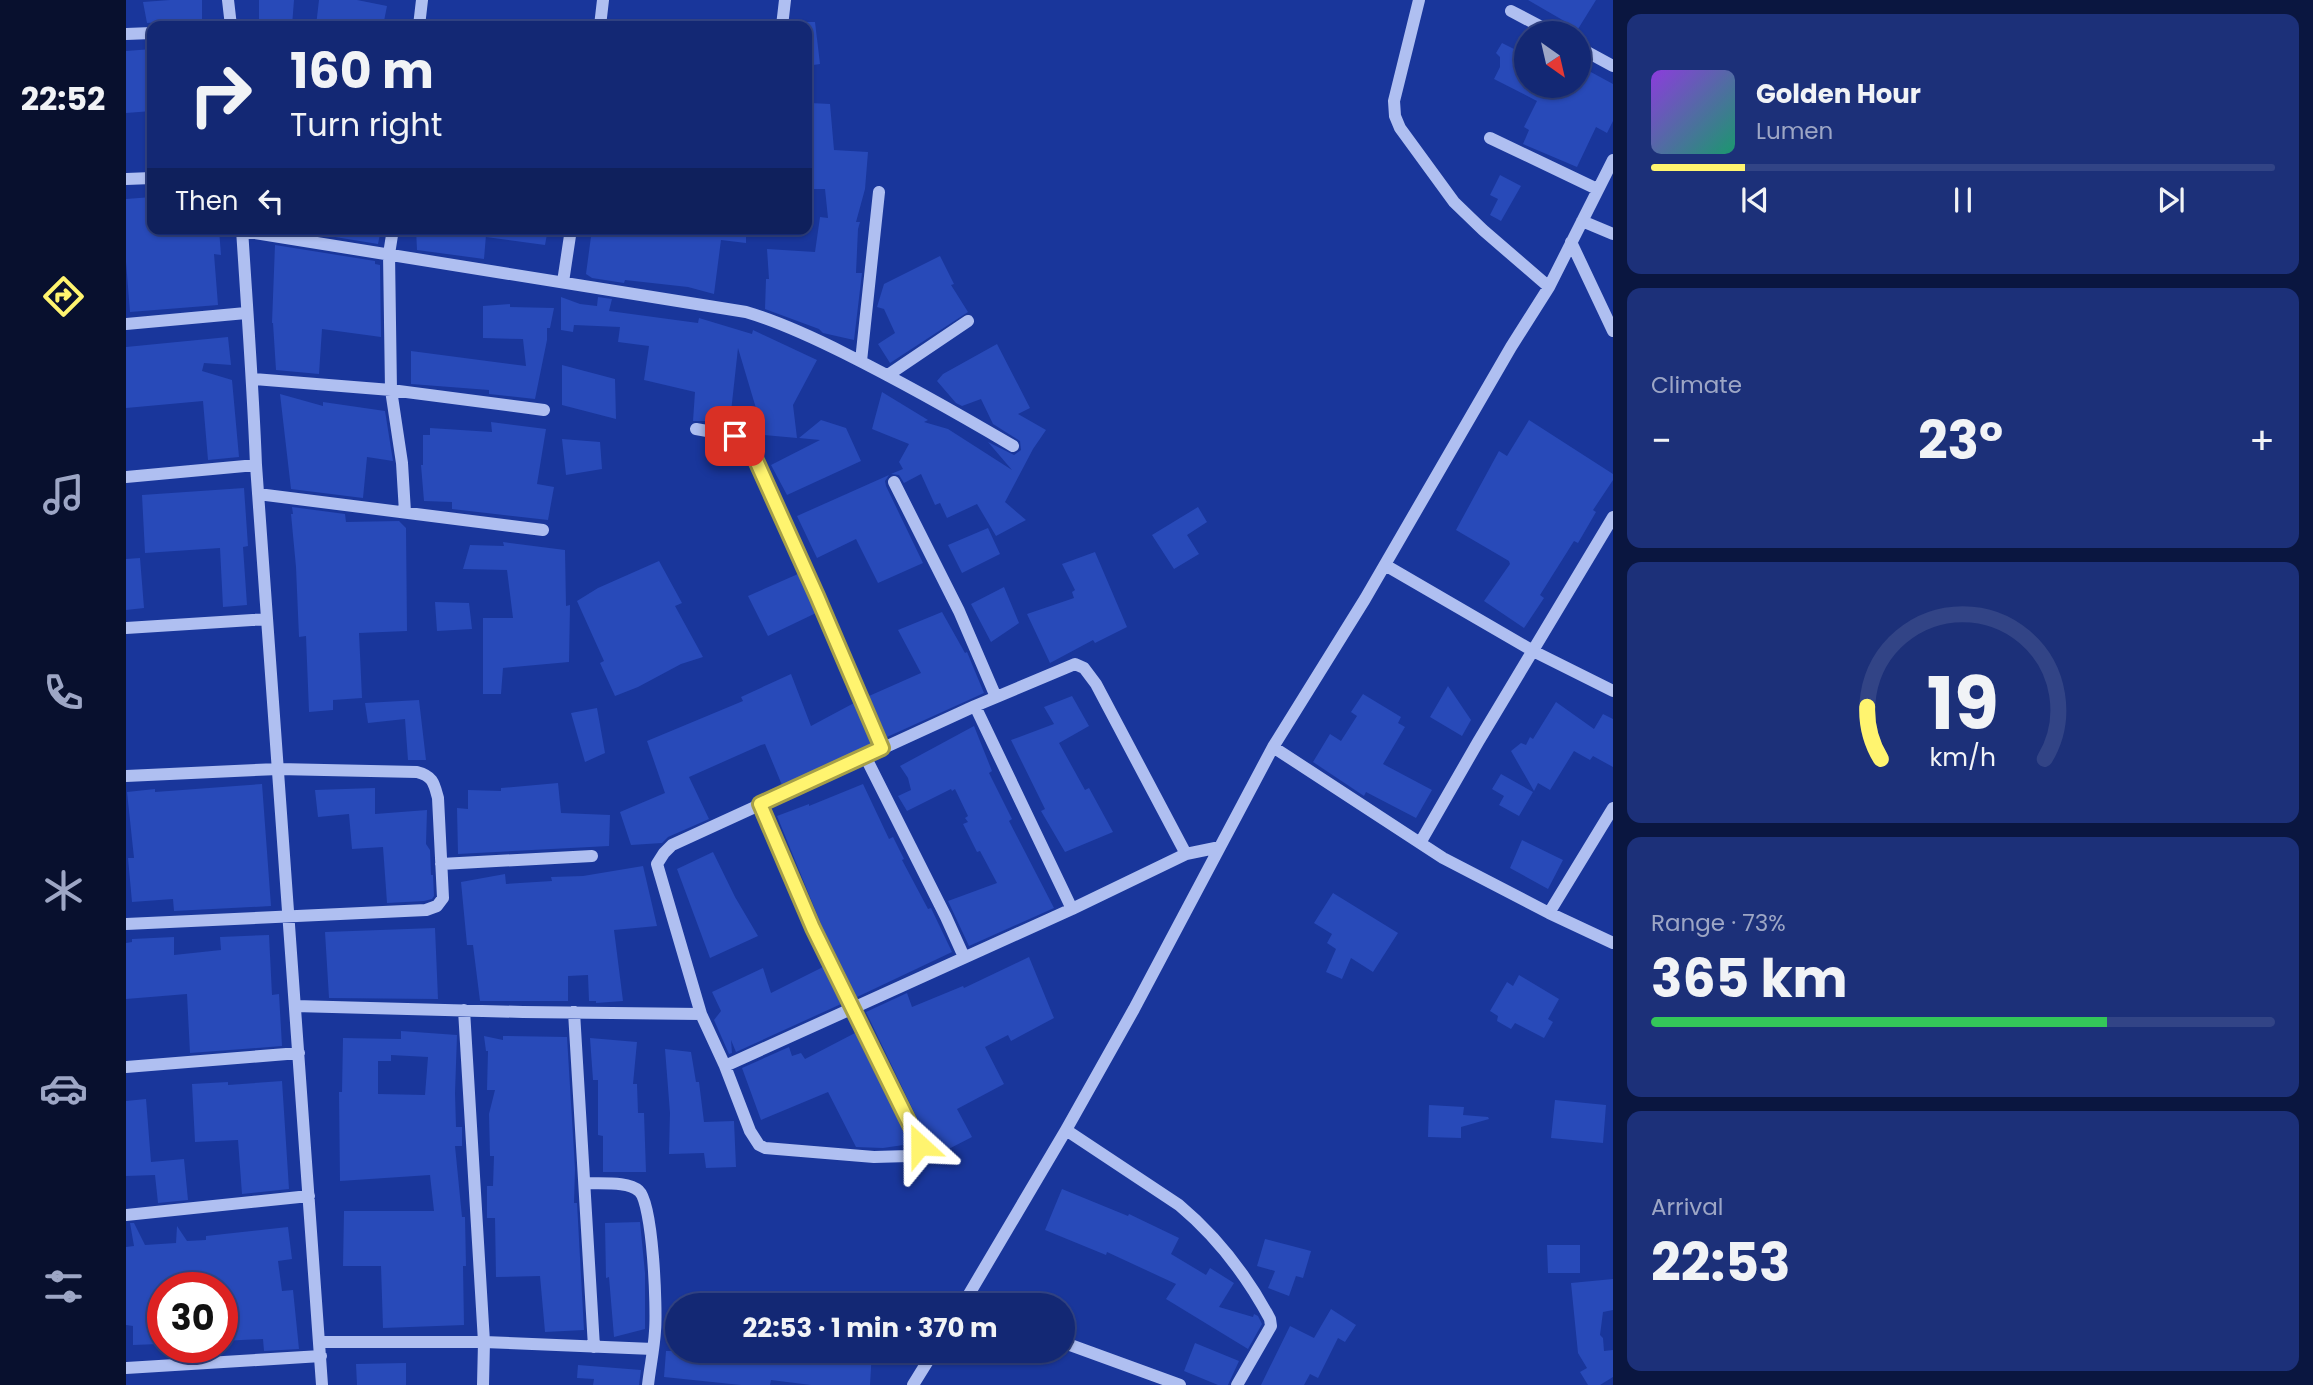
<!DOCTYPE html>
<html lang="en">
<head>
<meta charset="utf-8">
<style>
  body { margin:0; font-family:Poppins,sans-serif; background:#1c3079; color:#f1f3f6; height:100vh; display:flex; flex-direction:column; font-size:26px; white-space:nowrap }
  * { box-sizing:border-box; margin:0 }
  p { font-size:23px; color:#9da6c5 }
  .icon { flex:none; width:38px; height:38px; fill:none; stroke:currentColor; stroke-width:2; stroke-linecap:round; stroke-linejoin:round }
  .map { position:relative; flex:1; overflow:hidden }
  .sheet { display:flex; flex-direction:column; gap:14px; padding:14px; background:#0a1640; width:700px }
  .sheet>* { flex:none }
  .top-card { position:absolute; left:21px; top:21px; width:665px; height:214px; border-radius:14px; box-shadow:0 2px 5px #0004,0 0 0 2px #324486; background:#132874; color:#f1f3f6; overflow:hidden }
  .needle { width:46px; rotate:146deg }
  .tools { position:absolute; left:1388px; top:21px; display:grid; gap:14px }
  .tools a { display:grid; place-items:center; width:77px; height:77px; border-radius:50%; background:#132874; box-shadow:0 2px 5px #0004,0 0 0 2px #324486; font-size:35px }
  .speed { position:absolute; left:21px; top:1272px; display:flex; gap:14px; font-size:35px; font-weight:700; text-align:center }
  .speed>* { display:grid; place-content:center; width:91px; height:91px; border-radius:50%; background:#132874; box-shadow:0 2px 5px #0004,0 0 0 2px #324486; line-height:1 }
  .speed .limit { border:10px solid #d22; background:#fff; color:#111 }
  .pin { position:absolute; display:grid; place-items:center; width:60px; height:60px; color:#fff; margin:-30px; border-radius:14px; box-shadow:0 4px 10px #0006 }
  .me { position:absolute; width:77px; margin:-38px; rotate:336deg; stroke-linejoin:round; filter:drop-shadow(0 0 5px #0008) }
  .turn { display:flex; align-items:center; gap:24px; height:147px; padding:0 28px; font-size:32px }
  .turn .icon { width:91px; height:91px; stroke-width:2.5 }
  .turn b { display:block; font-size:49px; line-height:60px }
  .then { display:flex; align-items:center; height:66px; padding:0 28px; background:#0003; gap:14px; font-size:26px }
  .big { font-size:52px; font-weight:700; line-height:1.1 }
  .sheet .tile { flex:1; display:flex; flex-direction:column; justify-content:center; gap:10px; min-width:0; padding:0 24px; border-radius:14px; background:#1c3079 }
  .sheet .dial { align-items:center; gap:0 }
  .dial svg { height:182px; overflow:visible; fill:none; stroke:#324486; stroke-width:7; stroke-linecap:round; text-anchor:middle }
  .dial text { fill:#f1f3f6; stroke:none }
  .song { display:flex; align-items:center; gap:21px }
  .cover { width:84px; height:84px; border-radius:10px; background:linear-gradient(135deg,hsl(270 70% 55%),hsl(160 70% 35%)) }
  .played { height:7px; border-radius:4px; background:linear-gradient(90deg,#fff46f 15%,#324486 15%) }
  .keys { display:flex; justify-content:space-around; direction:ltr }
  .heat { display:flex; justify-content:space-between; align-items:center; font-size:38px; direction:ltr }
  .charge { height:10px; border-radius:5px; background:linear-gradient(90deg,#34c759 73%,#324486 0) }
  .trip { position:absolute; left:539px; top:1293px; width:410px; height:70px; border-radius:35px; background:#132874; box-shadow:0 2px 5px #0004,0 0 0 2px #324486; font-weight:700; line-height:70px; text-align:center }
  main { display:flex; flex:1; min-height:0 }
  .dock { display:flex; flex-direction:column; width:126px; justify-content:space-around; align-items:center; background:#08102e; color:#9da6c5 }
  .dock .icon { width:49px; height:49px }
  .dock .on { color:#fff46f }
  .dock b { font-size:32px; color:#f1f3f6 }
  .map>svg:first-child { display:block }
  .building { fill:#284ab9; fill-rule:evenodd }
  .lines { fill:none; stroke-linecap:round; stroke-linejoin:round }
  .minor { stroke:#afbff1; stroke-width:12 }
  .route-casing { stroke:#a69f48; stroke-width:18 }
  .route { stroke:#fff46f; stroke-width:12 }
</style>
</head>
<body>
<main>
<nav class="dock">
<b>22:52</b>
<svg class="icon on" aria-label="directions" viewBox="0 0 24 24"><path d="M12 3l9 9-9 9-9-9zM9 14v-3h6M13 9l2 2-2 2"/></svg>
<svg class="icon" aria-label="music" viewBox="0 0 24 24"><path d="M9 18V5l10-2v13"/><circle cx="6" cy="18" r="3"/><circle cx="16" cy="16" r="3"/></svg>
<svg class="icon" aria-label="phone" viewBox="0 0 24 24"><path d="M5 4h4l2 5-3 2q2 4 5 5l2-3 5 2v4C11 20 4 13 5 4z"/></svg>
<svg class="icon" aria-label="climate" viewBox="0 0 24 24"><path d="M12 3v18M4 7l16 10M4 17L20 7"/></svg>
<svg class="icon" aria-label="car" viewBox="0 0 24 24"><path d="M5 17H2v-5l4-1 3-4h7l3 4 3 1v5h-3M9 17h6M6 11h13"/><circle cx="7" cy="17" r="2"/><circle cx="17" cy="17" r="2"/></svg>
<svg class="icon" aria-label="filters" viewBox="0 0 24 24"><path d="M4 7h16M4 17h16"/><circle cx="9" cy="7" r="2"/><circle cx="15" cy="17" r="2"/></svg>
</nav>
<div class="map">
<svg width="1487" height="1385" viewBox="0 0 1487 1385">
  <rect width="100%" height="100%" fill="#19369b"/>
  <!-- building -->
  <path class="building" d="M44 0H76V19L21 23 17 2Z
    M133 0H168L166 26H133Z
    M193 0H231L261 6 257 26H190Z
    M1402 0H1470L1452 29Z
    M681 22H689L694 64 681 66Z
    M1376 43 1400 55V86H1456L1463 71 1487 84V121L1481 133 1470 127 1451 167 1397 144 1403 130 1398 127 1411 101 1368 79 1374 67V57L1370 53Z
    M26 49V111L0 113V51Z
    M684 103 704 104 708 150 742 152 739 189 730 222H734L732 229 730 273H736L728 340 697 333 693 329 639 309 640 279H643L641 249 689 252 694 217 702 218 699 189H681V112L684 111Z
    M1374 175 1395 186 1375 221 1364 215 1372 199 1364 195Z
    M26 197V229H93L95 255 88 254 92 305 4 312 0 262V199Z
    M160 229H255L252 244Z
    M290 229H422L419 245 360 237V235L358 259 291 250Z
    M466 229H620V243L595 240 588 294 562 287 499 280 498 283 466 278 460 274Z
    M149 245 249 261V264L254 265 255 337 196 329 193 374 150 370 147 323H146Z
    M814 256 828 284 825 285 842 312 764 363 752 344 769 333 758 309 751 307 758 284Z
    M435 297 454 304 471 306 472 297 486 299 483 311 572 323 573 318 626 334 627 330 691 360 667 405 671 438 638 435 612 348 604 421H567L569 392 518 380 523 346 492 342 494 327 448 325 447 332 435 330Z
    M384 304V307L428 308 424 328H421V340L409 399 363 394V390L285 384V351L400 366 397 339 357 338V306Z
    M102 337 105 365 78 363 76 371 106 380 113 457 82 460 77 401 0 408V347Z
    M871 344 904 408 892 414 920 430 907 449 879 502 900 520 870 536 851 504 821 518 814 503 809 505 795 474 778 483 773 475 765 474 777 469 773 462 783 444 746 429 756 392 802 420 798 422 822 429 886 470 862 442 888 455 895 450 894 441 867 424 855 399 836 406 830 403 811 381 817 374Z
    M436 365 489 379 490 419 436 405Z
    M154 394 197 406V402L259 411 267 461 241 457 237 498 165 489Z
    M695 420 720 428 735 461 661 495 645 465 694 440 673 438Z
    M1403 420 1487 474V480L1467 510 1470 512 1452 543 1448 541 1414 595 1418 598 1398 628 1358 601 1384 564 1383 561 1330 530 1373 451 1381 456Z
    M365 422 420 429 411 484 428 487 422 520 326 509V502L298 501 295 465H297V435H304V428L366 432Z
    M436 439 474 442 476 469 440 475Z
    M763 475 759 481 760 486 797 563 752 583 730 539 691 558 671 516Z
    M118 488 122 546 117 547 121 605 97 607 94 548 19 553 16 495Z
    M166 507 219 514 220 522 273 521 280 528 281 631 233 633 236 698 207 700V710L183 712 180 636 173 637 170 567 165 514H167Z
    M1072 507 1081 522 1061 535 1073 554 1048 569 1026 535Z
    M862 528 874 554 836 573 822 545Z
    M377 542 439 550 440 606 444 605 443 662 377 668 375 694H357V618H387L381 570 337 569 344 545 378 546Z
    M969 552 1001 627 969 643 967 640 924 663 901 614 948 598 946 592 949 590 936 564Z
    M14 558 18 608 0 610V559Z
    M533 561 556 603 549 606 577 657 555 664 512 687 489 696 474 663 478 661 451 601 472 588Z
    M672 574 690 613 642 636 622 596Z
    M878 587 893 623 865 642 845 604Z
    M309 602 343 603 346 629 311 631Z
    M816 612 839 653 841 652 858 693 761 737 743 696 795 673 772 630Z
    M665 674 685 726 728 703 745 744 656 785 639 744 635 745 563 777 583 819 542 837 536 843 505 845 494 812 539 793 521 741 617 701 615 697Z
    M1322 686 1345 720 1336 736 1304 717Z
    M1237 694 1275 717 1272 723 1279 727 1257 764 1306 790 1290 818 1240 792 1238 796 1187 762 1204 734 1215 741 1231 716 1225 712Z
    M946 696 963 726 933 743 959 790 963 788 987 832 939 852 915 811 919 809 885 740 928 724 918 707Z
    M293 700 300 760H282L279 719 242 723 239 703Z
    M1430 702 1468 729 1477 714 1487 719V767L1467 756 1464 760 1448 751 1424 790 1412 783 1408 791 1385 751 1395 743 1400 745 1404 737 1407 739Z
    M471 708 479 753 459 762 445 713Z
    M848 726 866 771 863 773 886 819 883 821 928 908 843 946 822 901 871 883 854 851 851 852 837 824 842 822 839 818 842 816 829 789 826 791 825 789 781 811 772 796 785 790 782 778 774 766Z
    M1375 774 1407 792 1393 816 1373 805 1378 796 1366 789Z
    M432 783 435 813 484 815 483 846 332 854 331 808 342 809V790L375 791V788Z
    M136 784 145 906 48 911 47 899 6 902 2 858H8L1 792 29 789V792Z
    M737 784 763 839 767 837 778 859 776 860 802 909 805 908 826 952 731 997 695 924 651 816 683 804V806Z
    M249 788V814L301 810 300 844 304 850 305 875H307L308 896 306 899 298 901 261 903 257 847 226 849 223 814 192 817 189 790Z
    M1396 840 1437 860 1422 889 1384 868Z
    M587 852 609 897 632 936 584 958 551 869Z
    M517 866 531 926 488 930 497 1001 470 1003V1001H463L462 975 442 976V1001H354L347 945H341L335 882 379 874 380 884 426 881 425 877 457 876Z
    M1207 893 1272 933 1247 972 1225 958 1216 979 1200 972 1210 949 1201 943 1206 934 1188 923Z
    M309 928 312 999 203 998 199 932Z
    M143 935 146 995 153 994 156 1046 64 1053 61 994 0 999V943L6 942V939L48 937V955L95 950 94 937Z
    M903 957 928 1018 885 1041 882 1035 859 1047 878 1084 831 1109 846 1137 805 1158 801 1150 802 1141 740 1012 781 993 786 1007 837 986 838 988Z
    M697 967 715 1004 610 1052 605 1040 606 1053 603 1054 588 1020 595 1011 586 992 637 968 645 993Z
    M1393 975 1433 999 1422 1019 1427 1022 1418 1038 1389 1023 1385 1029 1371 1021 1372 1016 1364 1011 1381 982 1387 986Z
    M275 1031 331 1035 329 1093 330 1127H336V1146H329L336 1217H339L340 1266H337L338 1325 257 1328 255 1266H217L218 1211H308L304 1175 214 1181 213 1092H216L217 1038 275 1039ZM265 1055 302 1057 299 1095 252 1094V1061H265Z
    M729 1033 784 1144 757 1148 730 1147 702 1092 635 1120 616 1068 663 1047 666 1056 675 1053 679 1059Z
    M358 1036 377 1040V1036L441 1037 449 1169 448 1203H451L458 1330 419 1332 414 1276 370 1277 369 1218H361V1186H367L368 1156H364L363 1114 369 1090H361L362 1051H360Z
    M464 1038 511 1042 507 1084H511L512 1113H518L520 1172H477V1136L472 1135V1080H467Z
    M539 1049 565 1052 570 1082H573L578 1122 608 1121 610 1167 580 1168 578 1153 543 1154 544 1113Z
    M156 1081 163 1189 116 1194 112 1140 69 1142 66 1084 102 1082V1085Z
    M20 1099 25 1162 58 1159 62 1200 32 1203 29 1175 0 1176V1101Z
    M1429 1100 1480 1105 1477 1143 1425 1138Z
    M1303 1105 1338 1107 1337 1115 1362 1117 1363 1119 1335 1127V1138L1302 1137Z
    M936 1189 1002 1216 1003 1214 1053 1238 1045 1254 1080 1275 1084 1268 1108 1283 1093 1307 1127 1317 1128 1314 1132 1316 1136 1324 1122 1349 1040 1299 1050 1284 981 1252 980 1255 919 1230Z
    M514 1222 519 1273V1329L488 1337 483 1277 480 1278 479 1223Z
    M4 1223H8L19 1245 50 1243 51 1226 61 1241 80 1240V1236L162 1227 166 1259 152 1261 156 1291 167 1290 173 1349 138 1351 137 1339 96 1341V1288H37V1290H30L33 1344 7 1345V1326L0 1325V1247L8 1246Z
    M1139 1239 1185 1251 1177 1278 1170 1276 1163 1296 1142 1288 1149 1271 1131 1266Z
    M1421 1245H1454V1273H1422Z
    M1487 1279V1310L1477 1312 1474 1335 1477 1338 1478 1351 1487 1350V1377L1474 1385H1462L1454 1372 1461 1368 1452 1353 1445 1283Z
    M1205 1309 1230 1325 1219 1342 1212 1338 1192 1378 1184 1374 1178 1385H1135L1164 1326 1188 1338Z
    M1069 1343 1113 1361 1102 1385H1092L1058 1371Z
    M540 1351H746L744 1385H685L645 1380 644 1385H615L538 1377Z
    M280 1363V1385H231L230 1364Z
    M452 1365 515 1370 513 1385H467L468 1379 451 1378Z"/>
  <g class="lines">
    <!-- minor -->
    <path class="minor" d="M102 0 105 26
      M1293 0 1268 101 1269 116 1274 128 1328 202 1357 230 1423 287
      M1385 11 1427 33
      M474 24 491 26
      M293 26 296 0
      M474 26 477 0
      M656 26 659 0
      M0 34 26 33
      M1452 47 1487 66
      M1364 138 1471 189
      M0 179 26 178
      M1456 221 1487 234
      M116 229C121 308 127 386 130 465L196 1385
      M267 229 263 254 265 390 276 463 279 512
      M116 231 620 312C654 322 686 337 718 353 776 382 831 413 887 446
      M1445 242 1487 331
      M437 282 445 229
      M0 324 120 313
      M735 361 753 192
      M762 375 842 321
      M127 379 265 390 418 410
      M570 429 609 436 623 447 692 596 756 748
      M0 477 130 465
      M768 482 833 611 870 697
      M132 494 417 530
      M1259 565 1407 651 1487 691
      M0 628 141 619
      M849 706 946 909
      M1147 747 1317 858 1423 913 1487 943
      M739 756 820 917 838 957
      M0 776 152 769 291 772C307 776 308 783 312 798L317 898 311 906 300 910 0 924
      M634 804 687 928 794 1145 789 1153 783 1156 748 1157 639 1148 633 1145 624 1131 599 1066 575 1014 531 864 538 853 546 845 849 706 949 664 958 668 970 684 1060 854
      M1294 843 1352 742 1487 517
      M315 864 466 856
      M1423 913 1487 808
      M169 1006 397 1012 575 1014
      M338 1010 358 1342 357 1385
      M448 1012 468 1347
      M599 1066 946 909 1060 854 1094 847
      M0 1067 173 1053
      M940 1130 1053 1205C1090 1236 1121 1276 1144 1319L1145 1326 1111 1385
      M460 1183C475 1184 502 1181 513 1191 527 1203 531 1309 529 1331 528 1349 524 1367 522 1385
      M0 1215 183 1196
      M836 1306 940 1130 1008 1009 1147 747 1239 599 1385 347 1423 287 1487 160
      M194 1342H358L527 1349
      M936 1342 1054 1385
      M0 1368 195 1356
      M787 1385 808 1351"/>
  </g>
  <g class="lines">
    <defs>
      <path id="route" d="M609 436 624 447 691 596 756 748 634 804 687 928 794 1145"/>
    </defs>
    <!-- route casing -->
    <use href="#route" class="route-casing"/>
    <!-- route -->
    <use href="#route" class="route"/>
  </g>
</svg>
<div class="tools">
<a><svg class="needle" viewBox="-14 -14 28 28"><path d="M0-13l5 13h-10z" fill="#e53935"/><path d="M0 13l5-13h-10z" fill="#9da6c5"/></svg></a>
</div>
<div class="speed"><div class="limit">30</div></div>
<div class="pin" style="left:609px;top:436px;background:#d93025"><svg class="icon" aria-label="arrive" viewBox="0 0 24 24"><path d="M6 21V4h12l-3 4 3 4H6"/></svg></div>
<svg class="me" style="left:794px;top:1145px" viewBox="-20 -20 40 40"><path d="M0-17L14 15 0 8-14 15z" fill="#fff46f" stroke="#fff" stroke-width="4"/></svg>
<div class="trip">22:53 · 1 min · 370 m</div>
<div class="top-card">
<div class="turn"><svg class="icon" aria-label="right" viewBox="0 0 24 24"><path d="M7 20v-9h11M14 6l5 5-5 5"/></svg><div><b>160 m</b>Turn right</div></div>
<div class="then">Then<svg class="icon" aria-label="left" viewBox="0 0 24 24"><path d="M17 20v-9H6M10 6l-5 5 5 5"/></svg></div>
</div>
</div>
<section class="sheet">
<div class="tile">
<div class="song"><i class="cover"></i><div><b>Golden Hour</b><p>Lumen</p></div></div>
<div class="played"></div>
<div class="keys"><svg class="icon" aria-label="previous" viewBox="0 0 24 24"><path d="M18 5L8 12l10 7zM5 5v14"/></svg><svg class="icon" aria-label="pause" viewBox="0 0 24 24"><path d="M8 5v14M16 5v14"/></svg><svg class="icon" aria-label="next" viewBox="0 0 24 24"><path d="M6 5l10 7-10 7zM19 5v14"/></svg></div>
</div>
<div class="tile"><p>Climate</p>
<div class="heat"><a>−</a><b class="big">23°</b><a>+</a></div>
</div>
<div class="tile dial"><svg viewBox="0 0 100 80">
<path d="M14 69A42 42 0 1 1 86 69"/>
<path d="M14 69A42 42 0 0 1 8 46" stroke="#fff46f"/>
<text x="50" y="56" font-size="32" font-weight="700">19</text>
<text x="50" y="72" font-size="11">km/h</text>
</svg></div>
<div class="tile"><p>Range · 73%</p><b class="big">365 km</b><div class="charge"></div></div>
<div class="tile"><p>Arrival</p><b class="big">22:53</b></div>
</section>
</main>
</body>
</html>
